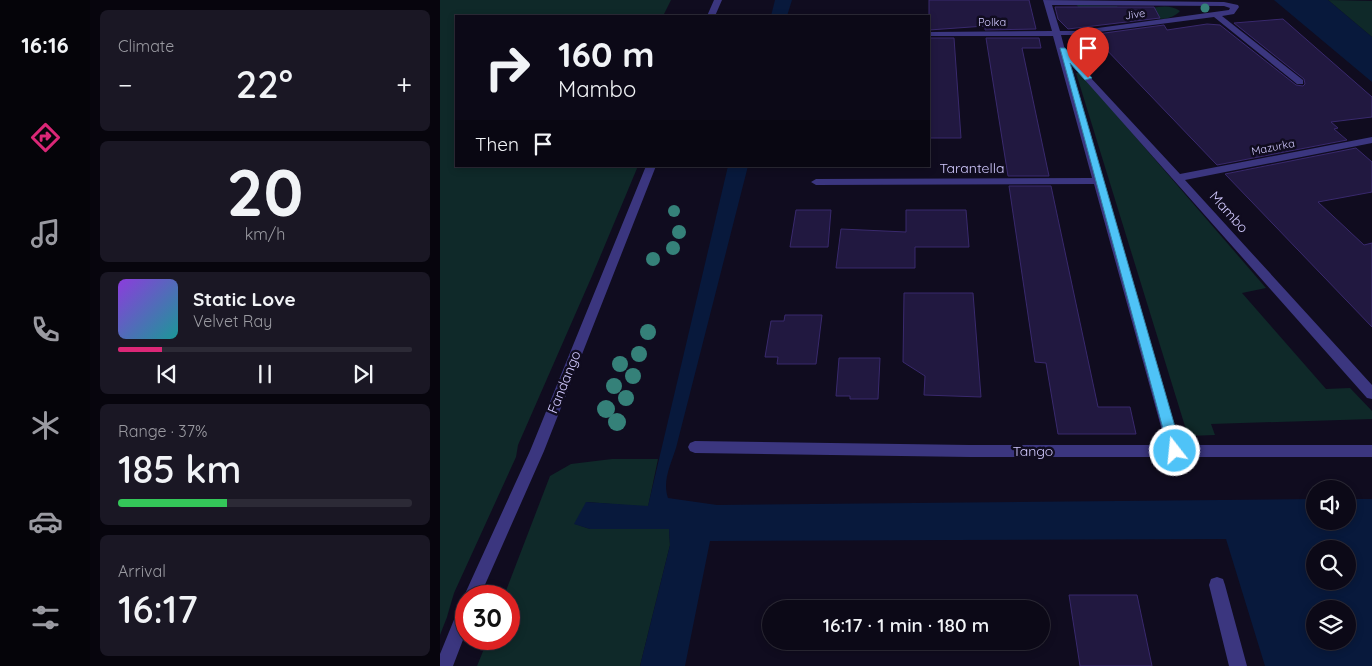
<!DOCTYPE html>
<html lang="en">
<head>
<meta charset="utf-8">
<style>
  body { margin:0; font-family:Quicksand,sans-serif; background:#1a1724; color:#f1f3f6; height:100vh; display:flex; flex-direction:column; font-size:19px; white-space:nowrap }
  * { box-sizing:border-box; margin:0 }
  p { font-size:16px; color:#9a9aa1 }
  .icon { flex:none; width:28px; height:28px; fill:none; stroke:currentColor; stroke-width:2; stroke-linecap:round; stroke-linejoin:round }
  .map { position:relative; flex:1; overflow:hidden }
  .details { display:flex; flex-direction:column; gap:10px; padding:10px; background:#07050d; width:350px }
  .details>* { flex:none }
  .hud { position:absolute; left:15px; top:15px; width:475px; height:152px; border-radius:0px; box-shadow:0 2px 8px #0003,0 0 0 1px #2c2a36; background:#0c0917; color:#f1f3f6; overflow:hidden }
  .tools { position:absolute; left:866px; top:480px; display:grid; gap:10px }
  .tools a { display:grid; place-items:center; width:50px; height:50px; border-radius:50%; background:#0c0917; box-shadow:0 2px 8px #0003,0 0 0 1px #2c2a36; font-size:25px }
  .speed { position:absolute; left:15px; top:585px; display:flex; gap:10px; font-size:25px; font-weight:700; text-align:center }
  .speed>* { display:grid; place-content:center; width:65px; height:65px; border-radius:50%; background:#0c0917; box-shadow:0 2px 8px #0003,0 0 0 1px #2c2a36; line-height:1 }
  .speed .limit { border:8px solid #d22; background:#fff; color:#111 }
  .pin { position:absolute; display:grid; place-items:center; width:42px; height:42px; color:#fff; margin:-51px -21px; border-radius:50% 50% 50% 0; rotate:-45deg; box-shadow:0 0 5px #0007 }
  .pin .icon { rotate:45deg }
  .me { position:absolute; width:55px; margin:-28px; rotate:344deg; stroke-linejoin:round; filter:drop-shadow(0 0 4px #0008) }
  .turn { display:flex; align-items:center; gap:18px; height:105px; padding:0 20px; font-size:22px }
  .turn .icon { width:65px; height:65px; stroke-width:2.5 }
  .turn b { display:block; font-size:35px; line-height:42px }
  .then { display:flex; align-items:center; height:48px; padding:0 20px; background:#0003; gap:10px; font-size:19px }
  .big { font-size:38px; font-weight:600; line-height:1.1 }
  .details .widget { flex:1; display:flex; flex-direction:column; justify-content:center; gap:8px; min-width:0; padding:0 18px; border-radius:8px; background:#1a1724 }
  .details .dial { align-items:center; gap:0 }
  .dial b { font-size:65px; line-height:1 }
  .song { display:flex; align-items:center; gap:15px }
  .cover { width:60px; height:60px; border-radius:8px; background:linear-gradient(135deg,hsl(270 70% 55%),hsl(180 70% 35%)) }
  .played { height:5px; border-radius:2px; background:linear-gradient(90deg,#db2777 15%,#2c2a36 15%) }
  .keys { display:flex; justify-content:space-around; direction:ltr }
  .heat { display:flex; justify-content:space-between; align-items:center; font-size:28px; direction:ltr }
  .charge { height:8px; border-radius:4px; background:linear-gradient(90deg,#34c759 37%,#2c2a36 0) }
  .trip { position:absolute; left:322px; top:600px; width:288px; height:50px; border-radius:25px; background:#0c0917; box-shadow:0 2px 8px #0003,0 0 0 1px #2c2a36; font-weight:600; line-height:50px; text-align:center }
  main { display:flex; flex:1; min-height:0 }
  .tabs { display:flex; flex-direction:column; width:90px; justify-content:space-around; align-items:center; background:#050409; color:#9a9aa1 }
  .tabs .icon { width:35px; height:35px }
  .tabs .current { color:#db2777 }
  .tabs b { font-size:22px; color:#f1f3f6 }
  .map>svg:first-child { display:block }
  .green { fill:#0f2929 }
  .water { fill:#08193c; fill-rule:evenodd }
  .building { fill:#211840; stroke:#39296d }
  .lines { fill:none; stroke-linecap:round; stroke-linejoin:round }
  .minor { fill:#3b367f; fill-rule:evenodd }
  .tree { fill:#358179 }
  .route { fill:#4fc3f7; stroke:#337fa1 }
  .labels { text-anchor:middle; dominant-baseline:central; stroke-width:5; stroke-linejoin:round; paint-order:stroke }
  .far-street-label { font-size:11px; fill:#d2caff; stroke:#100c1f }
  .street-label { font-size:14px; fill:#d2caff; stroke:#100c1f }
</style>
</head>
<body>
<main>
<nav class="tabs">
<b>16:16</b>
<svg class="icon current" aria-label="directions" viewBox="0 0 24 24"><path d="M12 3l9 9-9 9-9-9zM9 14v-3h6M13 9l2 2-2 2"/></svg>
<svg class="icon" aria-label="music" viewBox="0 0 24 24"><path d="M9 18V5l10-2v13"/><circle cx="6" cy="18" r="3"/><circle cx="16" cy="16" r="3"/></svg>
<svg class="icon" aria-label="phone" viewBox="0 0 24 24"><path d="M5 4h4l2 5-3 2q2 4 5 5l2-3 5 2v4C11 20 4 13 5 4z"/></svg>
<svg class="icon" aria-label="climate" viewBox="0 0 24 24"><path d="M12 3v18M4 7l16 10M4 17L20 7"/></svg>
<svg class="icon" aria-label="car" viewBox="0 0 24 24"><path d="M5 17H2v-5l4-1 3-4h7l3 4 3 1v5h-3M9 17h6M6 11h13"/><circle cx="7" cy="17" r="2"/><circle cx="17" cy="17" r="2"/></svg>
<svg class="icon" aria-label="filters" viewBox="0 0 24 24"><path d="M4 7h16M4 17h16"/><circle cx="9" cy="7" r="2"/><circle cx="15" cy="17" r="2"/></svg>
</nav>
<section class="details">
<div class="widget"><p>Climate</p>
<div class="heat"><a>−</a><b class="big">22°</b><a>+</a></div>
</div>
<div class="widget dial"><b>20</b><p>km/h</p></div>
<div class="widget">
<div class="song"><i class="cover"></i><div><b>Static Love</b><p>Velvet Ray</p></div></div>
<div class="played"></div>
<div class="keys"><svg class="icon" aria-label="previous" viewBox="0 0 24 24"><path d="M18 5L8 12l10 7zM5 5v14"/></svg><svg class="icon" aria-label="pause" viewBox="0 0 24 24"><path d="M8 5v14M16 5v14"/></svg><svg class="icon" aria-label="next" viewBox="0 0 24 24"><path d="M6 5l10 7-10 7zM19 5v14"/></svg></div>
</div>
<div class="widget"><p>Range · 37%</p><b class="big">185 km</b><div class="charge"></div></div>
<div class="widget"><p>Arrival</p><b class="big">16:17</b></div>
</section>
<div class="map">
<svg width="932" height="666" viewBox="0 0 932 666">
  <rect width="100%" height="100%" fill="#100c1f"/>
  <!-- green -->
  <path class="green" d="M0 0H231L223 16H16V166H198L152 276 78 445 76 457 14 593 7 617 0 635Z
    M888 0 932 1V37Z
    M637 5 677 6 679 9C688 9 699 11 708 9 719 7 729 4 740 11 734 18 722 21 714 17L647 26Z
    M636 73H639L643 76 826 288 802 293 886 389 910 388 932 411V419L771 424 775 435 748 436Z
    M172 459H218L208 507 147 502 135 524 150 529H229L230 545 200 666H37L48 639H69V596H64L110 476 131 464Z"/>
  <!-- water -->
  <path class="water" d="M335 0H352L347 16H331Z
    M834 0H888L932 37V82Z
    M288 166H308L236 448C231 464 222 481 228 498L277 505 875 499V521H908V499H932V666H825L786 539 270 541 245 666H200L230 545 229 529H150L134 524 146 502 208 506ZM875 549H908V581H875ZM875 609H908V641H875Z"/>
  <!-- building -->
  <path class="building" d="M489 0H589L596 29 545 30V26L489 30Z
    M615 7H714L720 18 628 29 618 19Z
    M843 19 932 97V117L891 122 898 128 894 129 907 140 777 165 661 44 644 47 635 37 724 25 727 30 767 24 780 25 856 85 863 86 865 84 864 79 794 23Z
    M489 38H514L521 138H489Z
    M546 38H599L601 48H582L609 176H568Z
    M916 148 932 162V192L878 202 924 245 932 243V327L785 174Z
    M569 186H611L658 407H690L696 434H618L606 363 595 362Z
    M356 210H391L388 247H350Z
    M466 210H526L529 247H475V268H396L401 229 466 232Z
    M464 293H533L541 397 484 395 485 376 463 362Z
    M345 315H382L376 364H337L338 357H325L331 321H344Z
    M399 358H440L438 399H410V396H396Z
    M629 595H697L712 666H640Z"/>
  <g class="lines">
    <!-- minor -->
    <path class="minor" d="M274 0H282L275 16H267Z
      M603 0 784 2 798 5 799 7 794 14 782 16 863 80V84H857L774 17 636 35H621L625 50 740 174 932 137V143L745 180 932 385V399L927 398 629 62 740 445H932V457H530L255 453 250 451 248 447 250 443 255 441 530 445H726L654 184 376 185 371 182 376 179 652 178 613 36H489V32L612 31ZM612 5 784 6 790 8 789 10 636 31H620Z
      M206 166H216L104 451 40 596H26V602L24 596 90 451Z
      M777 577 783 579 785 585 807 666H789L769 585 771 579Z
      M26 603V632L13 666H0V654L20 605Z"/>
  </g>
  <!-- trees -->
  <g class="tree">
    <circle cx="765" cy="8" r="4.5"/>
    <circle cx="234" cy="211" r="6"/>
    <circle cx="239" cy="232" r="7"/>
    <circle cx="233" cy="248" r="7"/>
    <circle cx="213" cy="259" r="7"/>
    <circle cx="208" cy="332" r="8"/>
    <circle cx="199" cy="354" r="8"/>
    <circle cx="180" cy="364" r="8"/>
    <circle cx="193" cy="376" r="8"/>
    <circle cx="174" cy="386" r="8"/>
    <circle cx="186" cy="398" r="8"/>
    <circle cx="166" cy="409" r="9"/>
    <circle cx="177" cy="422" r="9"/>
  </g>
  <!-- route -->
  <path class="route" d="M620 48H625L652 78 645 80 630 63 742 451 740 455 735 457 731 455 729 451Z"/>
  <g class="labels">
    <!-- far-street labels -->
    <g class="far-street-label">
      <text transform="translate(695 14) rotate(-8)">Jive</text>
      <text x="552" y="22">Polka</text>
      <text transform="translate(833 147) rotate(-11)">Mazurka</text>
    </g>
    <!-- street labels -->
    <g class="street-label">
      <text x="532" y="168">Tarantella</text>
      <text transform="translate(789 212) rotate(48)">Mambo</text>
      <text transform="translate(124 382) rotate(-68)">Fandango</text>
      <text x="593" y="451">Tango</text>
    </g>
  </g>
</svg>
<div class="tools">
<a><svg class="icon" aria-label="sound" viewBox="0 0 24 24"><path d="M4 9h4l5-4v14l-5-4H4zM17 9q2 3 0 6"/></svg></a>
<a><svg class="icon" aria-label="search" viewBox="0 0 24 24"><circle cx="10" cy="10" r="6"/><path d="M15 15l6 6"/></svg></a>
<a><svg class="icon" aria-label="layers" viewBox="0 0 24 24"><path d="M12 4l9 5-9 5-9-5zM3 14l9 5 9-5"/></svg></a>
</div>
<div class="speed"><div class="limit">30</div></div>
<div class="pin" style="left:648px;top:78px;background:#d93025"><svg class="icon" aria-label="arrive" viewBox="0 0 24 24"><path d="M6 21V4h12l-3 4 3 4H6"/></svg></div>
<svg class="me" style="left:735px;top:451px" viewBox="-20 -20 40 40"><circle r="17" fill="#4fc3f7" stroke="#fff" stroke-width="3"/><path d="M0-11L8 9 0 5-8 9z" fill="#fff"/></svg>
<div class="trip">16:17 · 1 min · 180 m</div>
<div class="hud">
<div class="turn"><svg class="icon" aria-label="right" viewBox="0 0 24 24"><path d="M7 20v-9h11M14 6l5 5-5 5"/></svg><div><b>160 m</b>Mambo</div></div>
<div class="then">Then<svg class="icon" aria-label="arrive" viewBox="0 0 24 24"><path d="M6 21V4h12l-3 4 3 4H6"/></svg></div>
</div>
</div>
</main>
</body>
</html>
